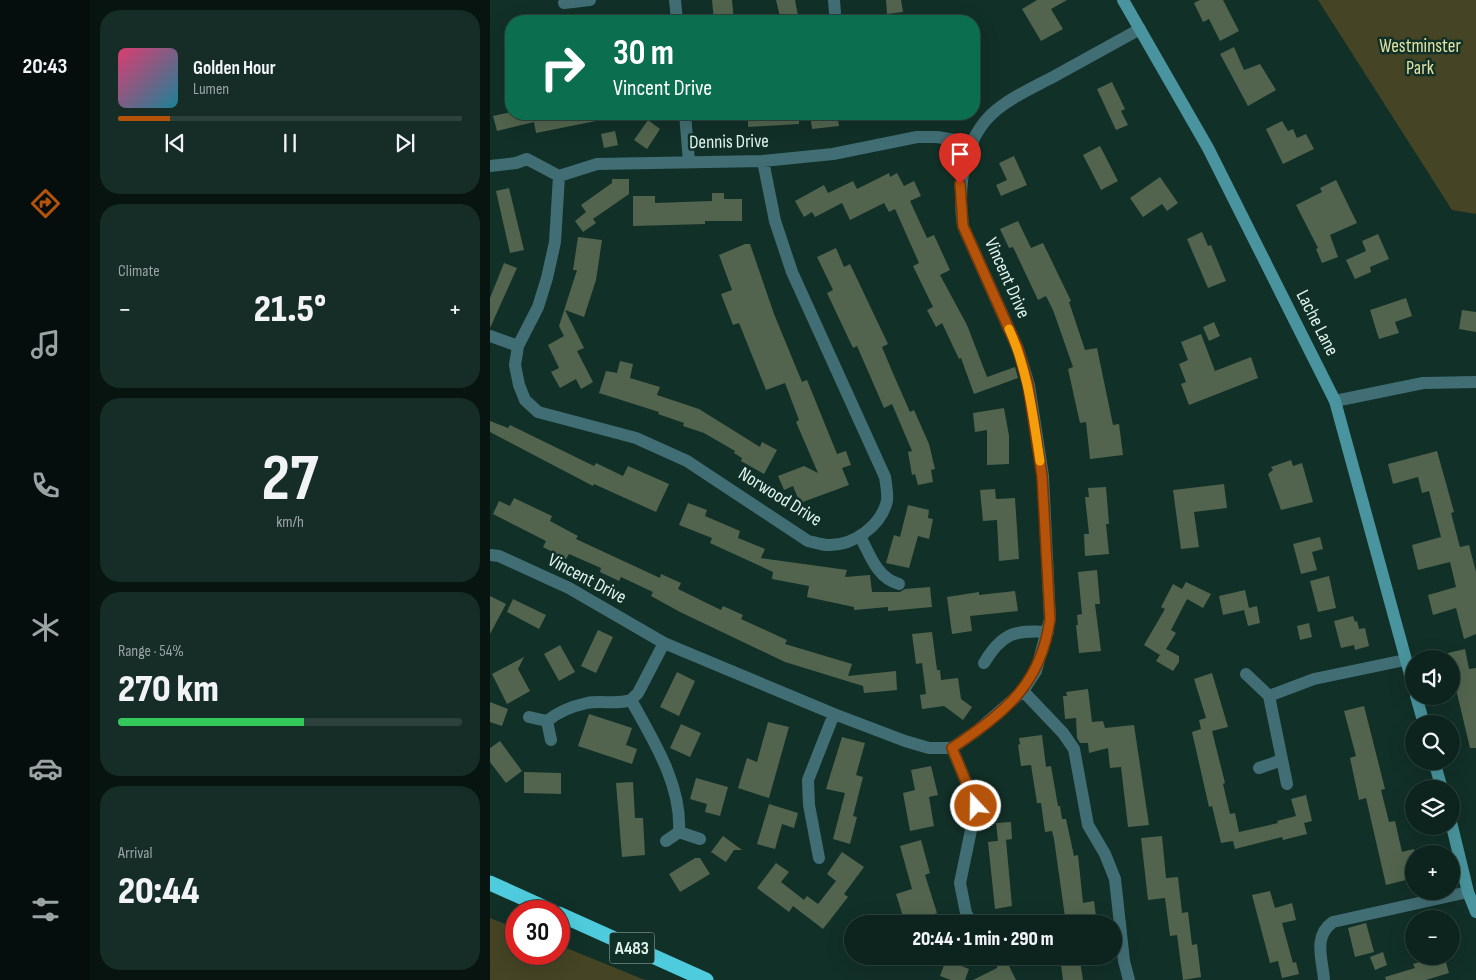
<!DOCTYPE html>
<html lang="en">
<head>
<meta charset="utf-8">
<style>
  body { margin:0; font-family:"Sofia Sans Condensed",sans-serif; background:#162c27; color:#f1f3f6; height:100vh; display:flex; flex-direction:column; font-size:19px; white-space:nowrap }
  * { box-sizing:border-box; margin:0 }
  p { font-size:16px; color:#9aa4a4 }
  .icon { flex:none; width:28px; height:28px; fill:none; stroke:currentColor; stroke-width:2; stroke-linecap:round; stroke-linejoin:round }
  .map { position:relative; flex:1; overflow:hidden }
  .details { display:flex; flex-direction:column; gap:10px; padding:10px; background:#071410; width:400px }
  .details>* { flex:none }
  .hud { position:absolute; left:15px; top:15px; width:475px; height:105px; border-radius:20px; box-shadow:0 5px 20px #0002,0 0 0 1px #2d413c; background:#0b6e4f; color:#fff; overflow:hidden }
  .controls { position:absolute; left:915px; top:650px; display:grid; gap:10px }
  .controls a { display:grid; place-items:center; width:55px; height:55px; border-radius:50%; background:#0d241e; box-shadow:0 5px 20px #0002,0 0 0 1px #2d413c; font-size:25px }
  .speed { position:absolute; left:15px; top:900px; display:flex; gap:10px; font-size:25px; font-weight:700; text-align:center }
  .speed>* { display:grid; place-content:center; width:65px; height:65px; border-radius:50%; background:#0d241e; box-shadow:0 5px 20px #0002,0 0 0 1px #2d413c; line-height:1 }
  .speed .limit { border:8px solid #d22; background:#fff; color:#111 }
  .pin { position:absolute; display:grid; place-items:center; width:42px; height:42px; color:#fff; margin:-51px -21px; border-radius:50% 50% 50% 0; rotate:-45deg; box-shadow:0 0 5px #0007 }
  .pin .icon { rotate:45deg }
  .me { position:absolute; width:55px; margin:-28px; rotate:339deg; stroke-linejoin:round; filter:drop-shadow(0 0 4px #0008) }
  .turn { display:flex; align-items:center; gap:18px; height:105px; padding:0 25px; font-size:22px }
  .turn .icon { width:65px; height:65px; stroke-width:2.5 }
  .turn b { display:block; font-size:35px; line-height:42px }
  .big { font-size:38px; font-weight:800; line-height:1.1 }
  .details .widget { flex:1; display:flex; flex-direction:column; justify-content:center; gap:8px; min-width:0; padding:0 18px; border-radius:20px; background:#162c27 }
  .details .dial { align-items:center; gap:0 }
  .dial b { font-size:65px; line-height:1 }
  .song { display:flex; align-items:center; gap:15px }
  .cover { width:60px; height:60px; border-radius:8px; background:linear-gradient(135deg,hsl(340 70% 55%),hsl(190 70% 35%)) }
  .played { height:5px; border-radius:2px; background:linear-gradient(90deg,#b45309 15%,#2d413c 15%) }
  .keys { display:flex; justify-content:space-around; direction:ltr }
  .heat { display:flex; justify-content:space-between; align-items:center; font-size:28px; direction:ltr }
  .charge { height:8px; border-radius:4px; background:linear-gradient(90deg,#34c759 54%,#2d413c 0) }
  .trip { position:absolute; left:354px; top:915px; width:278px; height:50px; border-radius:25px; background:#0d241e; box-shadow:0 5px 20px #0002,0 0 0 1px #2d413c; font-weight:800; line-height:50px; text-align:center }
  main { display:flex; flex:1; min-height:0 }
  .menu { display:flex; flex-direction:column; width:90px; justify-content:space-around; align-items:center; background:#050e0c; color:#9aa4a4 }
  .menu .icon { width:35px; height:35px }
  .menu .on { color:#b45309 }
  .menu b { font-size:22px; color:#f1f3f6 }
  .map>svg:first-child { display:block }
  .green { fill:#454424 }
  .building { fill:#52644e }
  .lines { fill:none; stroke-linecap:round; stroke-linejoin:round }
  .street { stroke:#416e74; stroke-width:12 }
  .secondary { stroke:#49949e; stroke-width:12 }
  .highway { stroke:#4eccdd; stroke-width:15 }
  .route-casing { stroke:#753606; stroke-width:12 }
  .route { stroke:#b45309; stroke-width:9 }
  .slow { stroke:#f59e0b; stroke-width:9 }
  .labels { text-anchor:middle; dominant-baseline:central; stroke-width:5; stroke-linejoin:round; paint-order:stroke }
  .shield { fill:#113028; stroke:#a3b8b2; stroke-width:1 }
  .shield-label { font-size:18px; font-weight:bold; fill:#e1f3ed }
  .park-label { font-size:19px; fill:#e1e1a2; stroke:#113028 }
  .street-label { font-size:19px; fill:#e1f3ed; stroke:#113028 }
</style>
</head>
<body>
<main>
<nav class="menu">
<b>20:43</b>
<svg class="icon on" aria-label="directions" viewBox="0 0 24 24"><path d="M12 3l9 9-9 9-9-9zM9 14v-3h6M13 9l2 2-2 2"/></svg>
<svg class="icon" aria-label="music" viewBox="0 0 24 24"><path d="M9 18V5l10-2v13"/><circle cx="6" cy="18" r="3"/><circle cx="16" cy="16" r="3"/></svg>
<svg class="icon" aria-label="phone" viewBox="0 0 24 24"><path d="M5 4h4l2 5-3 2q2 4 5 5l2-3 5 2v4C11 20 4 13 5 4z"/></svg>
<svg class="icon" aria-label="climate" viewBox="0 0 24 24"><path d="M12 3v18M4 7l16 10M4 17L20 7"/></svg>
<svg class="icon" aria-label="car" viewBox="0 0 24 24"><path d="M5 17H2v-5l4-1 3-4h7l3 4 3 1v5h-3M9 17h6M6 11h13"/><circle cx="7" cy="17" r="2"/><circle cx="17" cy="17" r="2"/></svg>
<svg class="icon" aria-label="filters" viewBox="0 0 24 24"><path d="M4 7h16M4 17h16"/><circle cx="9" cy="7" r="2"/><circle cx="15" cy="17" r="2"/></svg>
</nav>
<section class="details">
<div class="widget">
<div class="song"><i class="cover"></i><div><b>Golden Hour</b><p>Lumen</p></div></div>
<div class="played"></div>
<div class="keys"><svg class="icon" aria-label="previous" viewBox="0 0 24 24"><path d="M18 5L8 12l10 7zM5 5v14"/></svg><svg class="icon" aria-label="pause" viewBox="0 0 24 24"><path d="M8 5v14M16 5v14"/></svg><svg class="icon" aria-label="next" viewBox="0 0 24 24"><path d="M6 5l10 7-10 7zM19 5v14"/></svg></div>
</div>
<div class="widget"><p>Climate</p>
<div class="heat"><a>−</a><b class="big">21.5°</b><a>+</a></div>
</div>
<div class="widget dial"><b>27</b><p>km/h</p></div>
<div class="widget"><p>Range · 54%</p><b class="big">270 km</b><div class="charge"></div></div>
<div class="widget"><p>Arrival</p><b class="big">20:44</b></div>
</section>
<div class="map">
<svg width="986" height="980" viewBox="0 0 986 980">
  <rect width="100%" height="100%" fill="#113028"/>
  <!-- green -->
  <path class="green" d="M828 0H986V214L962 210Z
    M0 918 26 928V954H69V945L155 980H0Z"/>
  <!-- building -->
  <path class="building" d="M222 0H242L244 21H224Z
    M286 0H305L309 21H291Z
    M396 0H411L413 12 397 14Z
    M547 0H577L561 9 573 29 551 41 532 9Z
    M710 0H733L749 31 730 41 719 19 713 22 704 3Z
    M744 47 754 70 770 64 786 90 758 106 730 54Z
    M622 82 635 109 631 111 638 125 626 130 607 89Z
    M21 112V114H111V120L46 133 44 122 7 131 3 116Z
    M258 114H309V124L258 127Z
    M320 114H347L349 126 322 129Z
    M158 120 170 129 157 149 144 140Z
    M792 121 798 131 803 129 807 138 816 134 824 149 793 164 776 129Z
    M125 131 128 145 114 148 111 134Z
    M610 146 628 181 611 190 593 155Z
    M524 156 537 185 511 196 506 185 517 180 509 163Z
    M399 173 400 177 407 173 414 186 424 181 431 196 420 201 437 238 444 235 460 270 450 275 477 325 497 377 525 367 528 378 484 394 471 358 469 359 452 323 446 327 437 310 443 307 423 266 429 263 405 209 399 212 394 203 360 220 352 203 325 217 322 212 314 217 305 201 334 185 338 193 363 181 367 189Z
    M670 177 688 203 677 211 672 204 653 217 640 198Z
    M122 179H139V194L103 219 106 223 93 232 85 221 96 212 91 205 122 183Z
    M846 180 867 223 840 235 848 257 832 263 826 249 828 248 806 205 832 192 830 188Z
    M19 188 34 250 20 253 6 191Z
    M222 193H234V199H252V221H215V224L143 226V196H165V203L222 201Z
    M528 221 541 248 553 243 581 301 579 302 595 350 607 348 623 425 629 424 633 455 600 459 596 422 590 423 578 369 583 367 563 310 556 296 548 300 523 247 519 248 510 229Z
    M712 232 718 246 721 245 736 281 718 288 697 239Z
    M888 234 899 259 880 267 881 272 865 279 856 260 876 251 872 241Z
    M88 237 112 240 106 280 94 317 75 310 94 348 87 351 103 382 91 389 86 379 70 388 61 372 69 368 58 345 74 336 69 326 87 270H83Z
    M255 244H260L284 314 312 382 317 380 347 454 356 451 361 465 352 468 359 485 310 503 303 486 294 490 288 476 314 466 328 473 306 422 309 420 295 383 276 390 249 323 243 325 231 294 242 290 229 255Z
    M346 248 354 267 360 264 398 344 392 347 402 371 420 412 424 410 439 444 445 469 441 470 443 482 428 485 425 474 422 475 418 452 422 451 402 404 394 408 367 346 363 348 337 293 343 290 327 257Z
    M14 263 27 268 0 328V298Z
    M916 298 922 316 905 322 909 333 889 339 880 310Z
    M972 310 986 312V332L969 329Z
    M724 322 730 336 719 341 713 327Z
    M711 334 725 371 761 357 768 378 699 405 691 384 696 382 689 364 698 360 691 342Z
    M130 361 143 364 140 378 170 387 167 395 209 409 270 447 272 442 287 450 274 474 251 461 252 458 244 453 245 451 214 433 193 426 194 423 168 414 169 412 109 393 116 371 127 373Z
    M514 408 519 436V464L497 465V430L485 432 483 413Z
    M0 421 18 428 20 425 104 466 106 463 133 476 138 466 179 484 166 512 104 484 103 486 0 432Z
    M947 451 964 512 961 513 970 547 979 545 986 572V634L974 639 966 608 943 615 938 595 966 587 960 562 928 570 922 545 951 537 939 491 932 493 928 477 903 484 898 464Z
    M801 460 803 466 812 463 823 502 791 510 778 474 783 470 781 467Z
    M734 484 737 508 704 512 709 547 691 549 683 490Z
    M616 487 619 524H616L619 554 595 556 594 534H599L595 497H599L598 488Z
    M505 489 506 499 525 498 529 559 509 561 507 520 493 521 490 490Z
    M24 498 62 516 60 521 88 536 86 539 170 578 171 574 191 583 188 589 231 610 233 606 253 615 251 619 297 640 295 644 362 664 358 676 406 671 407 690 374 693 373 686 295 662 190 612 161 596 163 592 131 577 129 581 110 572 111 568 79 554 76 559 53 547 56 541 3 514 9 501 20 506Z
    M198 503 217 510 215 516 250 531 248 538 275 549 271 558 357 570 355 577 380 575 382 592H410L415 589 440 587 442 607 398 611V607L364 610V607L317 597 319 586 282 579 283 572 220 543 222 538 189 525Z
    M418 505 439 510 438 518 443 519 439 539 428 536 419 568 396 563 404 535 410 537Z
    M830 537 833 549 822 552 827 570 811 574 803 544Z
    M607 570 610 604H605L611 651 589 653 586 625H588L587 615 592 614 588 572Z
    M839 576 846 608 828 612 820 581Z
    M696 582 721 594 713 608 697 599 681 630 686 633 676 649 689 656V662L683 671 666 661 670 655 654 645 675 609 671 607 683 584 692 589Z
    M755 590 759 608 767 606 770 623 758 626 754 610 733 615 729 596Z
    M525 591 528 611 480 616 482 631 462 634 457 597 489 592V595Z
    M0 596 16 604 0 634Z
    M23 599 56 615 49 629 17 612Z
    M863 616 865 622 867 621 869 629 875 628 879 646 865 650 864 645 851 648 844 621Z
    M819 623 822 637 810 640 807 626Z
    M108 630 123 637 106 673 91 666Z
    M442 632 447 670H450L451 680 468 678 471 699 482 707 473 720 454 706 432 709 430 695 436 694 432 663 426 664 422 634Z
    M70 645 85 672 69 681 54 654Z
    M975 649 979 669 986 668V748H980L961 668V659H959L958 653Z
    M34 657 28 669 40 691 17 704 2 674Z
    M187 672 205 681 189 716 170 707Z
    M722 673 738 727 722 731 735 783 733 784 740 814 745 813 749 832 788 823 787 821 806 816 801 799 816 795 822 821 814 823 817 834 793 840 792 837 745 849 743 841 731 843 722 806 719 807 702 732 711 729 709 720 716 718 704 679Z
    M598 689 602 722 613 721 615 728 644 725 659 825 638 827 631 767 620 768 618 748 599 753 598 743H590L587 738 586 718 575 719 573 696H577L576 692Z
    M0 702 18 709 12 726 0 722Z
    M874 706 895 789 891 790 899 822 905 821 912 852 924 849V878L896 885 876 798 869 800 860 758 866 756 854 711Z
    M99 714 142 728 136 745 147 749 142 764 88 746Z
    M278 722 299 727 279 798 248 788 257 758 267 762Z
    M191 724 211 733 200 757 180 748Z
    M552 735 556 767 561 766 568 806H570L572 819H576L584 856 588 855 593 903 604 901 607 924H576L564 839 562 831 555 832 551 803H547L541 765 531 766 528 745 530 744 529 738Z
    M352 737 375 743 366 775 373 777 363 816 367 817 360 844 343 839 355 793 336 789Z
    M10 741 32 771 16 783 0 762V748Z
    M441 766 448 795 439 797 444 826 420 831 413 793 425 790 421 770Z
    M34 772 71 773V794L34 793Z
    M206 778 238 787 230 816 215 812 217 804 200 799Z
    M143 782 145 818H153L155 855 132 857 126 783Z
    M279 804 308 813 304 828 292 824 285 849 267 844Z
    M521 822 522 839 508 841 506 823Z
    M233 836 252 850H244L236 862 221 852Z
    M672 836 676 878 688 877 692 913 698 912 702 945 707 944 711 977 693 980 687 935 680 936 675 898 658 900 651 838Z
    M431 840 440 873 435 875 447 913 415 923 406 894 422 889 410 846Z
    M516 840 522 906 505 909 498 842Z
    M352 852 374 867 354 894 358 897 333 929 303 906 299 912 267 888 286 863 299 872 291 882 314 900 317 896 328 904 346 881 337 874Z
    M205 858H210L220 874 190 892 179 874Z
    M780 891 785 908 802 903 806 920 792 923 803 963 806 962 809 974 792 978 788 961 780 963 762 895Z
    M876 923 884 952 865 957 858 928Z
    M893 952 897 965 885 970 880 957Z
    M508 956H514L526 980H483L507 968Z
    M949 956H954L959 973 936 980H896L895 977 925 968 923 964Z
    M456 960 479 969 475 980H461L450 976Z
    M590 961 593 980H573L571 965Z"/>
  <g class="lines">
    <!-- street -->
    <path class="street" d="M185 0 187 21
      M344 0 345 13
      M74 3 100 0
      M195 114 199 161
      M0 166 26 163 37 159 69 176 107 164 273 161 343 154 427 137H447L483 143
      M69 176 65 242 57 278 48 307 28 346 25 365 29 385 35 400 48 412 146 438 197 461 318 541C324 542 331 545 338 545 363 546 391 526 397 501 398 494 396 484 395 477L302 272 285 221 273 161
      M0 336 28 346
      M845 401 933 383 986 382
      M370 536C380 555 387 578 409 584
      M0 555 9 556 79 588 174 643 344 714 415 741 439 748H462L488 730 533 691 546 671 560 619 553 476 539 385 528 349 473 226C467 184 474 131 513 105 528 94 546 86 563 77 592 61 621 45 650 29
      M174 643 148 693 141 700C163 740 192 785 189 832
      M494 663C512 633 524 630 558 632
      M756 674 779 696 824 679 915 660
      M533 691 573 733 584 749 598 825 615 854 625 879 634 961 639 980
      M779 696 797 784
      M39 717 57 721 61 740
      M57 721C68 712 83 706 97 703 112 700 126 705 141 700
      M462 748 486 806 470 883 476 913 482 924
      M769 768 792 760
      M176 841 189 832 210 839
      M329 858 319 805 318 780 344 714
      M834 979C832 958 823 936 843 922L978 892"/>
    <!-- secondary -->
    <path class="secondary" d="M633 0 718 148 845 401 924 689
      M926 696 934 724
      M944 761 952 789
      M961 822 978 892 986 912"/>
    <!-- highway -->
    <path class="highway" d="M0 883 62 911
      M69 914 216 980"/>
  </g>
  <g class="lines">
    <defs>
      <path id="route" d="M470 184 473 226 528 349 538 385 552 476 560 619C551 685 515 712 462 748L486 806"/>
    </defs>
    <!-- route casing -->
    <use href="#route" class="route-casing"/>
    <!-- route -->
    <use href="#route" class="route"/>
    <!-- slow -->
    <path class="slow" d="M519 329C538 371 543 416 550 461"/>
  </g>
  <g class="labels">
    <!-- shield labels -->
    <rect class="shield" x="119.5" y="932.5" width="45" height="31" rx="4"/>
    <g class="shield-label">
      <text x="142" y="948">A483</text>
    </g>
    <!-- park labels -->
    <g class="park-label">
      <text x="930" y="46">Westminster<tspan x="930" dy="22">Park</tspan></text>
    </g>
    <!-- street labels -->
    <g class="street-label">
      <text transform="translate(239 142) rotate(-1)">Dennis Drive</text>
      <text transform="translate(517 278) rotate(66)">Vincent Drive</text>
      <text transform="translate(827 323) rotate(63)">Lache Lane</text>
      <text transform="translate(290 497) rotate(32)">Norwood Drive</text>
      <text transform="translate(97 579) rotate(28)">Vincent Drive</text>
    </g>
  </g>
</svg>
<div class="controls">
<a><svg class="icon" aria-label="sound" viewBox="0 0 24 24"><path d="M4 9h4l5-4v14l-5-4H4zM17 9q2 3 0 6"/></svg></a>
<a><svg class="icon" aria-label="search" viewBox="0 0 24 24"><circle cx="10" cy="10" r="6"/><path d="M15 15l6 6"/></svg></a>
<a><svg class="icon" aria-label="layers" viewBox="0 0 24 24"><path d="M12 4l9 5-9 5-9-5zM3 14l9 5 9-5"/></svg></a>
<a>+</a>
<a>−</a>
</div>
<div class="speed"><div class="limit">30</div></div>
<div class="pin" style="left:470px;top:184px;background:#d93025"><svg class="icon" aria-label="arrive" viewBox="0 0 24 24"><path d="M6 21V4h12l-3 4 3 4H6"/></svg></div>
<svg class="me" style="left:486px;top:806px" viewBox="-20 -20 40 40"><circle r="17" fill="#b45309" stroke="#fff" stroke-width="3"/><path d="M0-11L8 9 0 5-8 9z" fill="#fff"/></svg>
<div class="trip">20:44 · 1 min · 290 m</div>
<div class="hud">
<div class="turn"><svg class="icon" aria-label="right" viewBox="0 0 24 24"><path d="M7 20v-9h11M14 6l5 5-5 5"/></svg><div><b>30 m</b>Vincent Drive</div></div>
</div>
</div>
</main>
</body>
</html>
